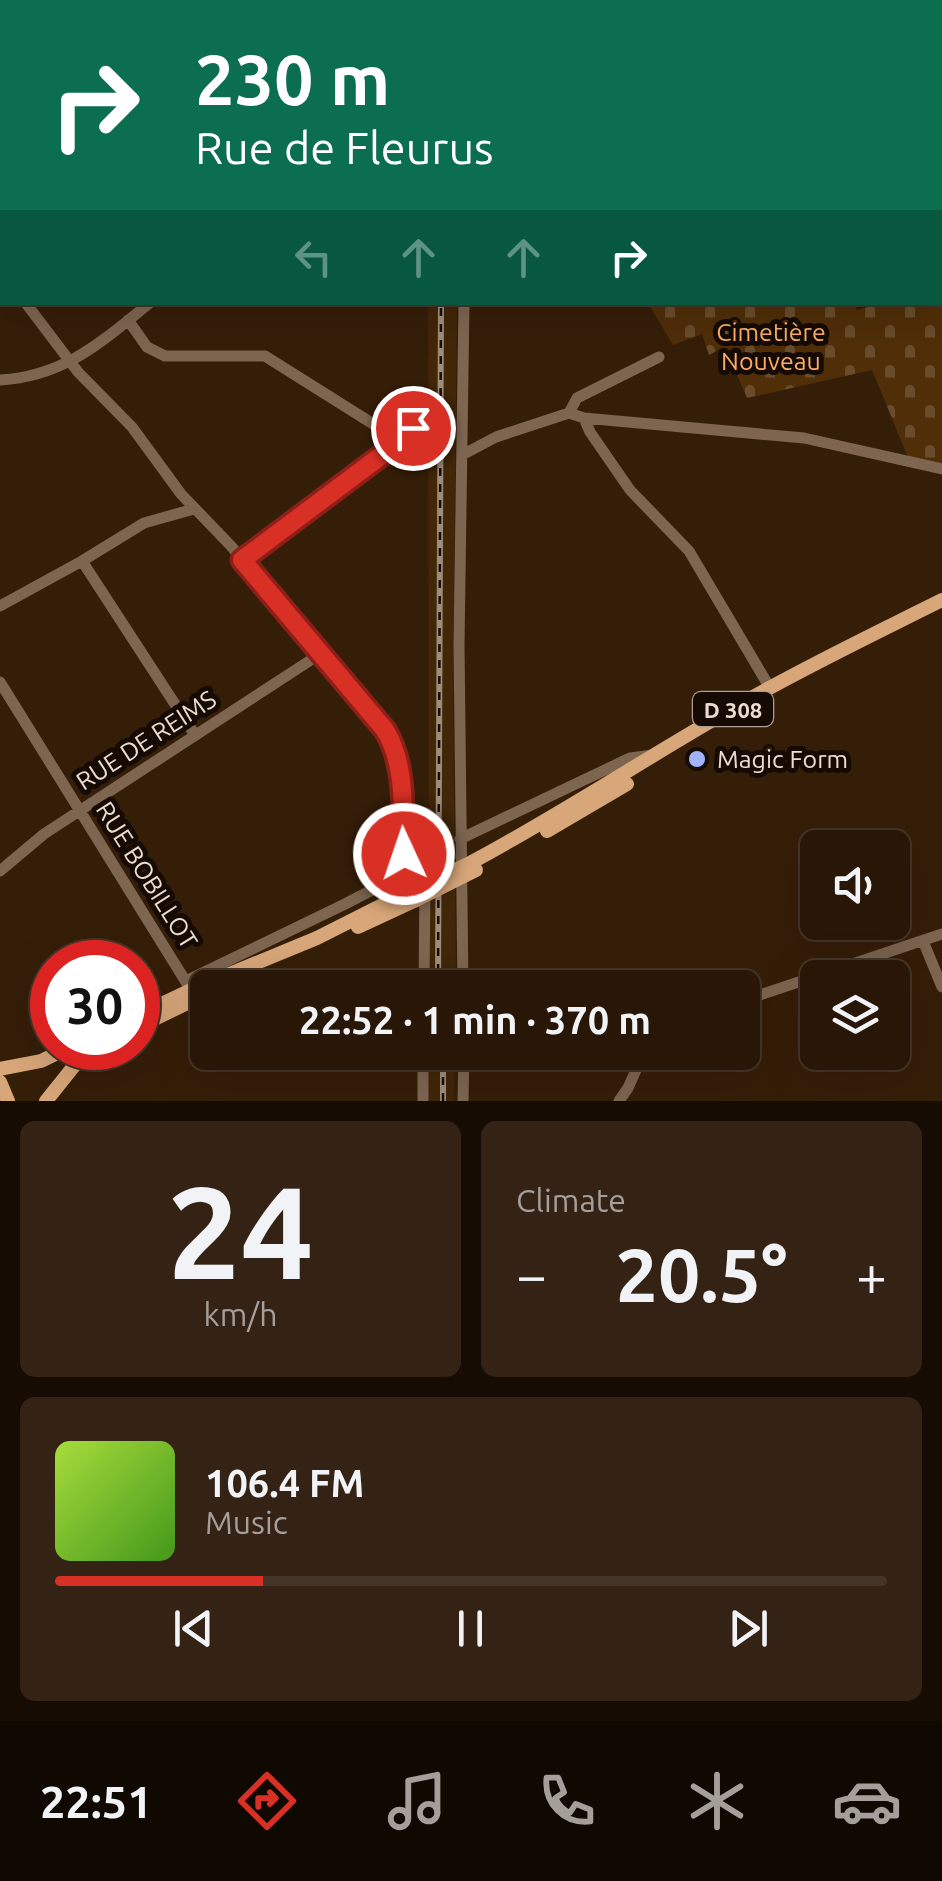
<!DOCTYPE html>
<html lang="en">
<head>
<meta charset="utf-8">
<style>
  body { margin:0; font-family:Ubuntu,sans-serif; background:#342314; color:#f1f3f6; height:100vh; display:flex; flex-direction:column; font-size:38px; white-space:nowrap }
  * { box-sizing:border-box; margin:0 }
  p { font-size:32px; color:#a59f9b }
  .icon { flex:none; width:55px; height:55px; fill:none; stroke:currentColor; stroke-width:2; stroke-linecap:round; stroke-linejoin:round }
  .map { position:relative; height:1101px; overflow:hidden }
  .drawer { display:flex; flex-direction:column; gap:20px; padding:20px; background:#160c03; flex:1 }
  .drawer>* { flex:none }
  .guide { position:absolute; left:0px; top:0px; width:942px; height:305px; box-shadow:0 10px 40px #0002,0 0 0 2px #443528; background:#0b6e4f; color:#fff; overflow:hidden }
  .fabs { position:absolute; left:800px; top:830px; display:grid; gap:20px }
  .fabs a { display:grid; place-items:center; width:110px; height:110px; border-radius:15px; background:#281606; box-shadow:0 10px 40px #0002,0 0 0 2px #443528; font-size:50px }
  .speed { position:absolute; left:30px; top:940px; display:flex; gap:20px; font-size:50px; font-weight:700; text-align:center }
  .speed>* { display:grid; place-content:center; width:130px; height:130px; border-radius:50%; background:#281606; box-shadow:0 10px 40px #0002,0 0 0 2px #443528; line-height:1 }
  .speed .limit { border:15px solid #d22; background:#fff; color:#111 }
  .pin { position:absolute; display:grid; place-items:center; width:85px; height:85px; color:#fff; margin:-42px; border:5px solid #fff; border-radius:50%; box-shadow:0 2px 10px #0007 }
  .me { position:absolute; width:110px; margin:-55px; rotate:357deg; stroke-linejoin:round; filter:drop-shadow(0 0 8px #0008) }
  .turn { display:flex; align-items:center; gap:35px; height:210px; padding:0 30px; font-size:45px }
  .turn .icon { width:130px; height:130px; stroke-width:2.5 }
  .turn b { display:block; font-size:70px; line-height:85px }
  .lanes { display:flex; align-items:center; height:95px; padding:0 30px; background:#0003; justify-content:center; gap:50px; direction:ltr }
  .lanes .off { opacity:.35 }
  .big { font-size:75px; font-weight:600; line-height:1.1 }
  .drawer .card { flex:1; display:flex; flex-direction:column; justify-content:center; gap:15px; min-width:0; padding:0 35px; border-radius:15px; background:#342314 }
  .drawer .dial { align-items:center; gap:0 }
  .dial b { font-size:130px; line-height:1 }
  .song { display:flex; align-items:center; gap:30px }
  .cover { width:120px; height:120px; border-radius:15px; background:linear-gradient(135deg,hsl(80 70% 55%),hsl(100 70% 35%)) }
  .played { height:10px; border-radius:5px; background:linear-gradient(90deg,#d93025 25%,#443528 25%) }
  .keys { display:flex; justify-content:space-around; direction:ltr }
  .heat { display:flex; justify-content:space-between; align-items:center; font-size:55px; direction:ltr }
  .drawer .tiles { flex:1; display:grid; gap:20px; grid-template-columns:1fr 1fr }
  .card:last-child { grid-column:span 2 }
  .trip { position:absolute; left:190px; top:970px; width:570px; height:100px; border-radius:15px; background:#281606; box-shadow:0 10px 40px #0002,0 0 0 2px #443528; font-weight:600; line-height:100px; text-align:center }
  .menu { display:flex; height:160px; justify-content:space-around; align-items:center; background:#100902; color:#a59f9b }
  .menu .icon { width:70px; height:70px }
  .menu .current { color:#d93025 }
  .menu b { font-size:45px; color:#f1f3f6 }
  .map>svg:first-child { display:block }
  .built { fill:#412608 }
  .cemetery { fill:url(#cemetery-stones) }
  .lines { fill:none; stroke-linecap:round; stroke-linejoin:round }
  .minor { stroke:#7d6550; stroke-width:11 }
  .major { stroke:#d7a679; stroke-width:14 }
  .rail-casing { stroke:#9e8c7b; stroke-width:6 }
  .rail { stroke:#150b04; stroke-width:2.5; stroke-dasharray:8; stroke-linecap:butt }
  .major-bridge { stroke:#d7a679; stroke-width:14 }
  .route-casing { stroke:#8d1f18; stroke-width:25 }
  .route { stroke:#d93025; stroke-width:18 }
  .poi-dot { fill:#a1b3fd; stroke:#150b04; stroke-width:4 }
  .labels { text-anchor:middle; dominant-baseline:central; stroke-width:10; stroke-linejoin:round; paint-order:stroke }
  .shield { fill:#150b04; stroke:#ac9e93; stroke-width:2.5 }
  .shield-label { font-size:22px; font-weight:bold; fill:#ecddd0 }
  .park-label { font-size:25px; fill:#faad62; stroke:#150b04 }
  .street-label { font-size:25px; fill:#ecddd0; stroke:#150b04 }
  .poi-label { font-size:25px; fill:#ecddd0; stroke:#150b04; text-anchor:start }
</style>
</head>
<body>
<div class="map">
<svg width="942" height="1101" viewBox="0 0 942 1101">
  <defs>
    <pattern id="cemetery-stones" width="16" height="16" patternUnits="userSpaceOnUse" patternTransform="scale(2.5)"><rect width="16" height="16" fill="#4f2e08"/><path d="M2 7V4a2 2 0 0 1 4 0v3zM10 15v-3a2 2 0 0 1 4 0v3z" fill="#684c2b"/></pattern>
  </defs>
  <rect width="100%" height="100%" fill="#351e08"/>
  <!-- built -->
  <path class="built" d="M428 303H457L453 693 456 988 429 987Z
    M429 1053H455L454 1101H428Z"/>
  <!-- cemetery -->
  <path class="cemetery" d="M940 285H942V464L908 457 872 370 747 398 725 347 709 355 702 334 673 345 648 303 792 302 794 306 804 303 853 302 857 310 883 303 940 302Z"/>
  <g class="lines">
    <!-- minor -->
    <path class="minor" d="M285 0 287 2
      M878 0 879 2
      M229 2 233 0
      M411 2V0
      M479 2V0
      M795 2 802 0
      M0 24 2 28
      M0 52 2 50
      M0 185 2 183
      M940 209 942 216
      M0 269 2 272
      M940 274 942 273
      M25 302 78 372 132 427 181 494 231 546 391 739C406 774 402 817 404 855L406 861 425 878 424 988
      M128 320 147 347 165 356H265L389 434 398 443
      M0 380C66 376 102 341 151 302
      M569 413 577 398 659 357
      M584 418 590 432 630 490 689 551 770 688
      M462 455 496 437 569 413 584 418 804 438 942 469
      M242 559 398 443 428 413
      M82 561 195 735
      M0 606 82 561 144 523 194 509
      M0 682 191 990
      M460 839 630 758 653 755
      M0 871 44 834 320 654
      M923 941 942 987
      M190 979 345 904 397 877 411 866
      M463 988 459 645 464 302
      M742 1001 942 934
      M423 1101V1052
      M463 1101 464 1052
      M619 1101 628 1088 644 1052"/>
    <!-- major -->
    <path class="major" d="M547 831 627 784
      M472 862C565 812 652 754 744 702 809 665 876 633 942 600
      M358 927 414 901
      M138 1015 191 990 317 938 414 889
      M138 1027 208 993
      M0 1069 41 1061 68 1048
      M0 1082 8 1101
      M46 1101 78 1061 96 1048"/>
    <defs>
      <path id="rail" d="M442 2V0
        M438 988 441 302
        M443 1101V1052"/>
    </defs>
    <!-- rail casing -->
    <use href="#rail" class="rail-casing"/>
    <!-- rail -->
    <use href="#rail" class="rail"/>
    <!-- major-bridge -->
    <path class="major-bridge" d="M414 889 472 862
      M414 901 476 870"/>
  </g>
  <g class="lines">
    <defs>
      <path id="route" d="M404 854C402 813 407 766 385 730L242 560 398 443 413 428"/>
    </defs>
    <!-- route casing -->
    <use href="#route" class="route-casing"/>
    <!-- route -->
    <use href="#route" class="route"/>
  </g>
  <!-- markers -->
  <circle class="poi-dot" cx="697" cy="759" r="10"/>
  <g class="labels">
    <!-- shield labels -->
    <rect class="shield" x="693" y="692" width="80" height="34" rx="8"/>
    <g class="shield-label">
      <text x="733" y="709">D 308</text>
    </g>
    <!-- park labels -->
    <g class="park-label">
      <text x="771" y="332">Cimetière<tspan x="771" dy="29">Nouveau</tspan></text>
    </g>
    <!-- street labels -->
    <g class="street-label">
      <text transform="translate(146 740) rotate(-33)">RUE DE REIMS</text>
      <text transform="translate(147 875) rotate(58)">RUE BOBILLOT</text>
    </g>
    <!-- poi labels -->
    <g class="poi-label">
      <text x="717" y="759">Magic Form</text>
    </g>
  </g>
</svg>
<div class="fabs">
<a><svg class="icon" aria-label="sound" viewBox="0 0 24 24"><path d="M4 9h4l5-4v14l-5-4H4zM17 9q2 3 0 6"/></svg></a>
<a><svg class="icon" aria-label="layers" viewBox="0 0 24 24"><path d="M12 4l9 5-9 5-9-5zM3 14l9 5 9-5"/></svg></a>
</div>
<div class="speed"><div class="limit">30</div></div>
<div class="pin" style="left:413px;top:428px;background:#d93025"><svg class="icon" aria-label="arrive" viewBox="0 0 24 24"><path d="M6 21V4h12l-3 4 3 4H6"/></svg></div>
<svg class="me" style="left:404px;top:854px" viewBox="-20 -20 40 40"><circle r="17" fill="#d93025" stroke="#fff" stroke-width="3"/><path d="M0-11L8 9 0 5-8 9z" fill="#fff"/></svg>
<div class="trip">22:52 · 1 min · 370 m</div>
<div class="guide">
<div class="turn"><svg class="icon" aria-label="right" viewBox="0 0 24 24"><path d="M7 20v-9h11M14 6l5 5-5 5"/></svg><div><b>230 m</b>Rue de Fleurus</div></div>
<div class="lanes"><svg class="icon off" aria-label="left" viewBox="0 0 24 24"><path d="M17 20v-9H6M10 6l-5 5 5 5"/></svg><svg class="icon off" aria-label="ahead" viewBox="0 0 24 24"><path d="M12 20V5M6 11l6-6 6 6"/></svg><svg class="icon off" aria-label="ahead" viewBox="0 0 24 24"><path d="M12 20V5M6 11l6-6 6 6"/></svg><svg class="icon" aria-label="right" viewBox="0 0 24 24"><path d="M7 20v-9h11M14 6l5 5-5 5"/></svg></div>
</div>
</div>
<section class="drawer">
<div class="tiles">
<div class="card dial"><b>24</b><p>km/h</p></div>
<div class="card"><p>Climate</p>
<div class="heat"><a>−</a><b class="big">20.5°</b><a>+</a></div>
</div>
<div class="card">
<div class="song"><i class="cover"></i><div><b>106.4 FM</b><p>Music</p></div></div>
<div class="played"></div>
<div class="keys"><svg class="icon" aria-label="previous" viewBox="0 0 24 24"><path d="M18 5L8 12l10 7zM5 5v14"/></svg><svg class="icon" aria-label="pause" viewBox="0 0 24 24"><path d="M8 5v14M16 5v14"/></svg><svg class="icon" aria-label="next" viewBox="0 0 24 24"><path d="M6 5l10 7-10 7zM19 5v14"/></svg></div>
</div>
</div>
</section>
<nav class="menu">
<b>22:51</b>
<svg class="icon current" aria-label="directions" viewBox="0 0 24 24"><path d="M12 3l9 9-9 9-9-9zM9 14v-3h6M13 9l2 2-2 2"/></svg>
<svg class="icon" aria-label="music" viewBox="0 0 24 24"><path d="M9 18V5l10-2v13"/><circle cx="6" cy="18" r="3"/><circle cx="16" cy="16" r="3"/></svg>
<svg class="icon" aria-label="phone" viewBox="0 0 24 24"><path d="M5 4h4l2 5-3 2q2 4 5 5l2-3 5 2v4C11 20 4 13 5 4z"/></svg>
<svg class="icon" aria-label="climate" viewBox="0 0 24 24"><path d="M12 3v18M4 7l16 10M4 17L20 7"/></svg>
<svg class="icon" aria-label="car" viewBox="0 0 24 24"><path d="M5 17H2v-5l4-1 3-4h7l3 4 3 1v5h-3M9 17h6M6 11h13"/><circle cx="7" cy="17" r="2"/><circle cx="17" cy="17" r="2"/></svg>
</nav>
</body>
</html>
